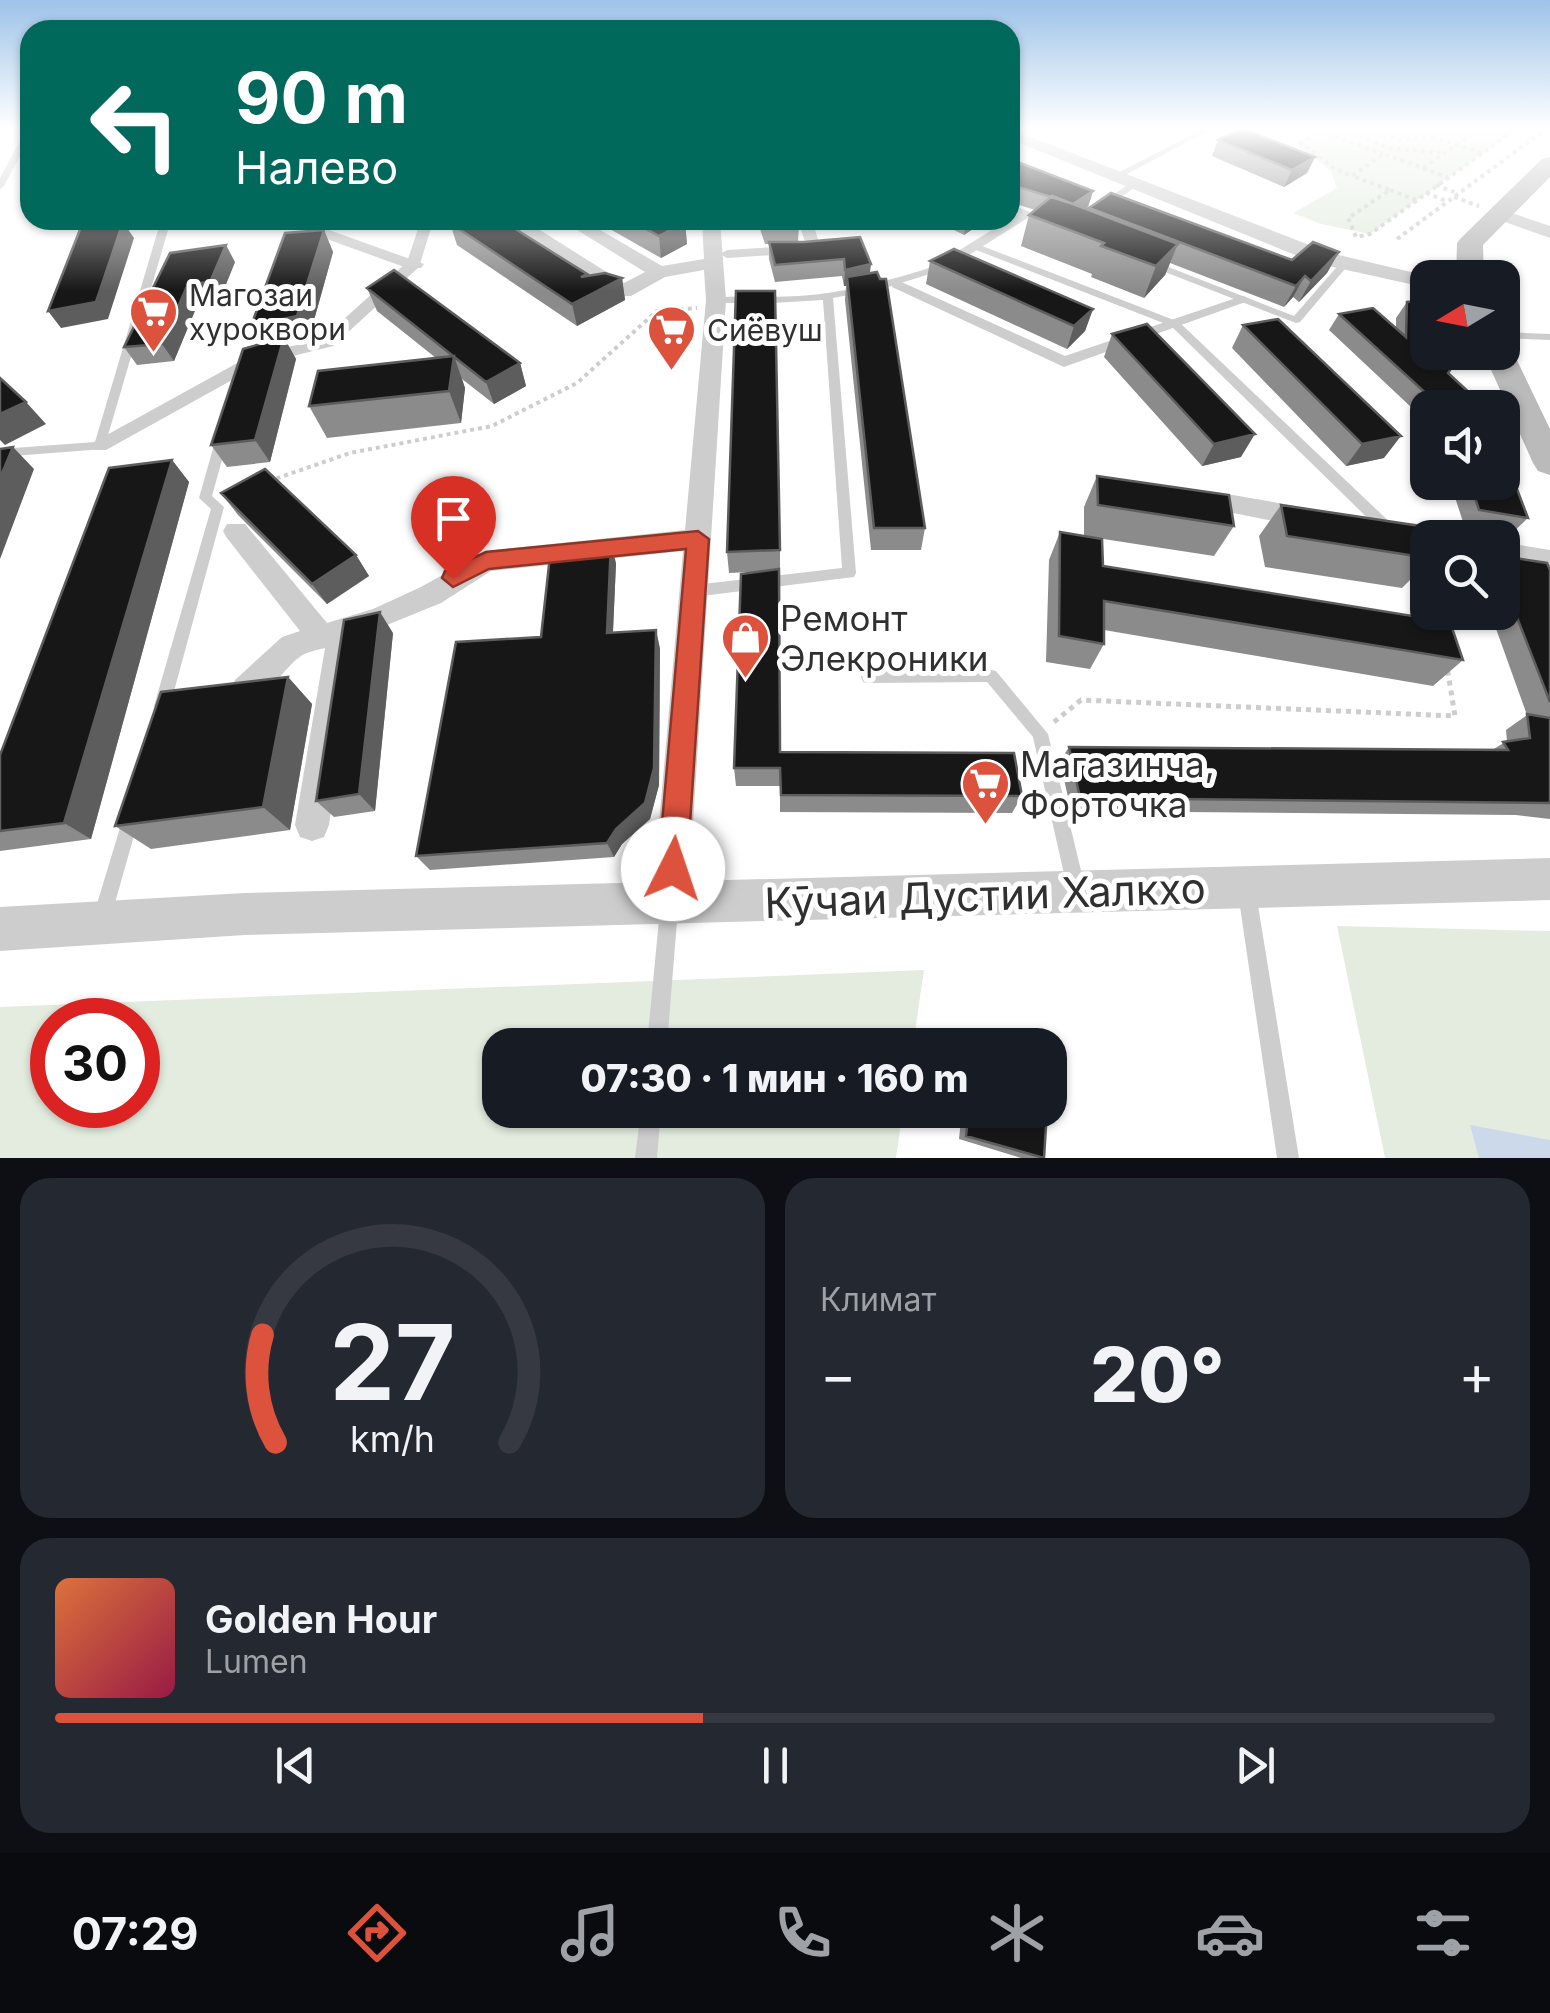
<!DOCTYPE html>
<html lang="ru">
<head>
<meta charset="utf-8">
<style>
  body { margin:0; font-family:Inter,sans-serif; background:#242831; color:#f1f3f6; height:100vh; display:flex; flex-direction:column; font-size:38px; white-space:nowrap }
  * { box-sizing:border-box; margin:0 }
  p { font-size:32px; color:#9ea1a6 }
  .icon { flex:none; width:55px; height:55px; fill:none; stroke:currentColor; stroke-width:2; stroke-linecap:round; stroke-linejoin:round }
  .map { position:relative; height:1158px; overflow:hidden }
  .side { display:flex; flex-direction:column; gap:20px; padding:20px; background:#0d0f14; flex:1 }
  .side>* { flex:none }
  .guide { position:absolute; left:20px; top:20px; width:1000px; height:210px; border-radius:30px; box-shadow:0 2px 8px #0004; background:#00695c; color:#fff; overflow:hidden }
  .needle { width:65px; rotate:260deg }
  .controls { position:absolute; left:1410px; top:260px; display:grid; gap:20px }
  .controls a { display:grid; place-items:center; width:110px; height:110px; border-radius:20px; background:#171b24; box-shadow:0 2px 8px #0004; font-size:50px }
  .speed { position:absolute; left:30px; top:998px; display:flex; gap:20px; font-size:50px; font-weight:700; text-align:center }
  .speed>* { display:grid; place-content:center; width:130px; height:130px; border-radius:50%; background:#171b24; box-shadow:0 2px 8px #0004; line-height:1 }
  .speed .limit { border:15px solid #d22; background:#fff; color:#111 }
  .pin { position:absolute; display:grid; place-items:center; width:85px; height:85px; color:#fff; margin:-102px -42px; border-radius:50% 50% 50% 0; rotate:-45deg; box-shadow:0 0 10px #0007 }
  .pin .icon { rotate:45deg }
  .me { position:absolute; width:110px; margin:-55px; rotate:4deg; stroke-linejoin:round; filter:drop-shadow(0 0 8px #0008) }
  .turn { display:flex; align-items:center; gap:35px; height:210px; padding:0 50px; font-size:45px }
  .turn .icon { width:130px; height:130px; stroke-width:2.5 }
  .turn b { display:block; font-size:70px; line-height:85px }
  .big { font-size:75px; font-weight:800; line-height:1.1 }
  .side .card { flex:1; display:flex; flex-direction:column; justify-content:center; gap:15px; min-width:0; padding:0 35px; border-radius:30px; background:#242831 }
  .side .dial { align-items:center; gap:0 }
  .dial svg { height:260px; overflow:visible; fill:none; stroke:#363941; stroke-width:7; stroke-linecap:round; text-anchor:middle }
  .dial text { fill:#f1f3f6; stroke:none }
  .song { display:flex; align-items:center; gap:30px }
  .cover { width:120px; height:120px; border-radius:15px; background:linear-gradient(135deg,hsl(20 70% 55%),hsl(340 70% 35%)) }
  .played { height:10px; border-radius:5px; background:linear-gradient(90deg,#dc523d 45%,#363941 45%) }
  .keys { display:flex; justify-content:space-around; direction:ltr }
  .heat { display:flex; justify-content:space-between; align-items:center; font-size:55px; direction:ltr }
  .side .tiles { flex:1; display:grid; gap:20px; grid-template-columns:1fr 1fr }
  .card:last-child { grid-column:span 2 }
  .trip { position:absolute; left:482px; top:1028px; width:585px; height:100px; border-radius:30px; background:#171b24; box-shadow:0 2px 8px #0004; font-weight:800; line-height:100px; text-align:center }
  .menu { display:flex; height:160px; justify-content:space-around; align-items:center; background:#090b0e; color:#9ea1a6 }
  .menu .icon { width:70px; height:70px }
  .menu .current { color:#dc523d }
  .menu b { font-size:45px; color:#f1f3f6 }
  .map>svg:first-child { display:block }
  .green { fill:#e3ecdf; fill-rule:evenodd }
  .water { fill:#ccd9eb }
  .lines { fill:none; stroke-linecap:round; stroke-linejoin:round }
  .path-far1 { stroke:#cdcdcd; stroke-width:4; stroke-dasharray:4 4; stroke-linecap:butt }
  .path { stroke:#cdcdcd; stroke-width:5; stroke-dasharray:5 5; stroke-linecap:butt }
  .service { fill:#cdcdcd; fill-rule:evenodd }
  .pedestrian { fill:#cdcdcd; fill-rule:evenodd }
  .minor { fill:#cdcdcd; fill-rule:evenodd }
  .tertiary { fill:#cdcdcd; fill-rule:evenodd }
  .secondary { fill:#bababa; fill-rule:evenodd }
  .wall { fill:#8b8b8b }
  .shaded-wall { fill:#5d5d5d }
  .building { fill:#171717; stroke:#5d5d5d; stroke-width:2.5 }
  .route { fill:#dc523d; stroke:#8f3528; stroke-width:2.5 }
  .labels { text-anchor:middle; dominant-baseline:central; stroke-width:10; stroke-linejoin:round; paint-order:stroke }
  .far-poi-label { font-size:30px; fill:#303030; stroke:#fff; text-anchor:start }
  .poi-label { font-size:35px; fill:#303030; stroke:#fff; text-anchor:start }
  .near-street-label { font-size:42px; fill:#303030; stroke:#fff }
</style>
</head>
<body>
<div class="map">
<svg width="1550" height="1158" viewBox="0 0 1550 1158">
  <rect width="100%" height="100%" fill="#fff"/>
  <!-- green -->
  <path class="green" d="M1317 129H1516L1370 234 1321 224 1293 213 1337 188 1331 171 1294 143Z
    M1337 926 1550 931V1158H1385Z
    M924 970 913 1045H500V1110H903L896 1158H0V1007ZM52 1020H138V1105H52Z"/>
  <!-- water -->
  <path class="water" d="M1470 1125 1550 1140V1158H1479Z"/>
  <g class="lines">
    <!-- path-far1 -->
    <path class="path-far1" d="M1323 129 1301 143 1335 169 1352 176
      M1345 129 1388 148 1442 153
      M1368 129 1399 140 1432 137V129
      M1452 129 1464 139
      M1479 129 1423 168 1383 154 1352 176 1390 190 1348 218 1356 237 1370 234 1516 129
      M1320 131 1383 154
      M1432 137 1481 153
      M1423 168 1447 177
      M1436 185 1457 193
      M1390 190 1416 200
      M1426 193 1446 201
      M1454 197 1479 206
      M1397 239 1546 129
      M269 481 350 453 492 426 577 383 657 311 697 308"/>
    <!-- path -->
    <path class="path" d="M1054 722 1081 700 1455 716 1447 667"/>
    <!-- service -->
    <path class="service" d="M26 129H30V137L4 186 0 189V178Z
      M1203 129H1212L1121 177 1114 175Z
      M1134 181 1141 183 1107 207H1101V203Z
      M1010 204 1040 216 1042 218 1037 221 1010 210Z
      M161 220H171L104 449 0 457V449L95 442Z
      M971 244H977L1179 322 1397 529 1399 533 1397 537H1387L1171 326 971 248Z
      M1147 261H1153L1294 316 1342 261 1350 263 1300 322 1296 323 1147 265Z
      M936 266 941 269 939 271 885 288 833 298 856 573 854 577 694 597 689 595 687 591 689 587 694 585 842 568 823 300 773 303H716L712 302V298C741 295 770 298 799 296 847 293 890 280 936 266Z
      M1502 332 1550 334V340L1502 338Z
      M222 434 228 438 212 496 224 507 170 706 167 711 162 713 157 711 154 706 211 509 199 498 216 438Z
      M991 670 996 671 1048 734 1085 887 1082 893 1076 896 1070 893 1067 887 1033 737 987 682 868 683 863 682 861 677 863 672 868 671Z
      M131 810 137 812 139 818 111 917 108 923 102 926 96 923 93 917 123 818 125 812Z
      M1247 884 1253 887 1256 893 1299 1158H1277L1238 893 1241 887Z
      M669 900 675 903 678 909 667 1045H647L660 909 663 903Z
      M641 1110H661L657 1158H635Z"/>
    <!-- pedestrian -->
    <path class="pedestrian" d="M1022 211 1034 214 948 268 936 265Z
      M421 220H439L432 225 419 267 333 346 261 364 106 450H94L91 446 94 442 250 356 322 339 407 262Z
      M798 220H812L821 249 819 252 727 258 720 254 727 250 806 245Z
      M897 280 1065 356 1239 297 1244 296 1251 300 1064 367 892 287V281Z"/>
    <!-- minor -->
    <path class="minor" d="M1497 208 1550 226V238L1491 217 1488 213Z
      M274 220H301L424 264 421 268H407Z
      M502 220H524L624 283 645 272 561 220H583L662 266 704 259 702 220H720L726 300 688 903 683 916 670 921 657 916 652 903 683 551 491 571 441 603 355 638 329 825 324 837 312 841 300 837 295 825 325 648C317 650 307 652 301 656 280 670 264 709 235 698L231 689 235 680 282 637 300 631 227 538 223 531 227 524H245L327 623 373 609 421 587 485 551 685 530 706 300 704 270 665 277 631 296H617Z
      M1227 494 1313 509 1322 512 1326 519 1322 526 1313 529 1218 510 1214 503 1218 496Z
      M1502 542 1550 550V570L1502 562Z"/>
    <!-- tertiary -->
    <path class="tertiary" d="M1010 129 1330 253 1437 278H1428V288L1315 263 1010 139Z
      M1550 858V900L245 935 0 951V907L245 893Z"/>
    <!-- secondary -->
    <path class="secondary" d="M1550 157V177L1483 245 1484 278H1456L1457 243 1461 238 1542 159Z
      M1502 344 1513 352 1550 429V475L1538 471 1533 463 1483 352H1502Z"/>
  </g>
  <!-- wall -->
  <path class="wall" d="M1218 140 1315 157 1307 173 1284 187 1212 156Z
    M1010 159 1093 191 1088 207 1085 209 1089 210V208L1292 260 1339 252 1327 273 1299 302 1293 297 1284 307 1170 263 1165 275 1144 298 1091 277 1092 274 1021 246 1029 215 1035 210 1010 202Z
    M334 220H371L348 230Z
    M594 220H681L685 222 687 244 661 258Z
    M757 220H797L799 225 798 242 860 237 870 273 925 528 921 550H871L845 300 846 286H844L842 276 775 282 769 259V244H765Z
    M934 220H986L964 235Z
    M450 223 587 276 622 278 625 300 577 326 457 245Z
    M324 230 333 252 309 338 287 343 296 359 270 462 227 467 211 445 261 343 251 326Z
    M930 261 1093 309 1085 331 1067 349 926 284Z
    M235 262 220 299 199 301 174 361 137 365 124 347Z
    M367 288 520 363 526 386 494 404 462 379 465 388 461 423 327 438 309 406 436 358 377 311Z
    M1407 302 1448 373 1486 408H1428V423L1329 330 1339 314 1396 328V318Z
    M1243 325 1384 458 1346 466 1232 348Z
    M1112 334 1241 457 1202 466 1104 357Z
    M172 460 189 482 91 839 0 851V755Z
    M1097 476 1234 526 1214 556 1084 536V507Z
    M1450 482H1502L1528 518 1511 534 1464 525Z
    M221 493 356 555 369 576 327 604 238 515Z
    M1281 505 1428 547V562L1402 588 1265 567 1259 536Z
    M1060 532 1103 566 1463 660 1433 686 1104 630V644L1090 669 1046 662 1049 560Z
    M780 550V752L1022 796 1012 813 780 812V786H736L734 768 752 572 729 573 727 552Z
    M1502 556 1550 570V819L1516 815 1071 811 1060 761 1069 747 1492 750 1507 741 1506 730 1527 715 1490 612H1502Z
    M616 563 613 633 656 630 660 649 659 785 650 819 622 844 614 857 430 870 416 856 541 637Z
    M393 633 375 811 334 817 316 801Z
    M288 677 312 704 290 830 151 849 115 826Z
    M962 1110H1047L1044 1158H1021L959 1139Z"/>
  <!-- shaded-wall -->
  <path class="shaded-wall" d="M1315 157 1307 173 1284 187 1292 170Z
    M1093 191 1088 207 1067 222 1071 206Z
    M344 220H371L348 230Z
    M967 220H986L964 235Z
    M123 222 134 238 108 319 61 328 48 311Z
    M685 222 687 244 661 258 659 236Z
    M324 230 333 252 309 338 287 343 296 359 270 462 255 440 264 349 251 326Z
    M1178 244 1165 275 1144 298 1156 266Z
    M226 245 235 262 220 299 199 301 174 361 162 344 188 284Z
    M1339 252 1327 273 1299 302 1311 281Z
    M871 264 869 281 847 277 846 286H844L845 270Z
    M587 274 591 294 622 278 625 300 577 326 572 304 581 277Z
    M1305 276 1293 297 1284 307 1296 286Z
    M1093 309 1085 331 1067 349 1074 326Z
    M454 356 465 388 461 423 449 391Z
    M520 363 526 386 494 404 486 382Z
    M26 402 46 424 5 445 0 440V414Z
    M1255 434 1241 457 1202 466 1214 444Z
    M1401 436 1384 458 1346 466 1362 444Z
    M13 447 34 469 0 559V478Z
    M172 460 189 482 91 839 64 823Z
    M611 543 616 563 612 652 607 633Z
    M356 555 369 576 327 604 312 584Z
    M380 612 393 633 375 811 359 794Z
    M656 630 660 649 659 785 650 819 622 844 614 857 607 843 616 829Z
    M288 677 312 704 290 830 263 807Z"/>
  <!-- building -->
  <path class="building" d="M1241 129H1243L1315 157 1292 170 1218 140Z
    M1010 159 1093 191 1073 204 1012 185 1010 190Z
    M1111 193 1292 260 1313 242 1339 252 1311 281 1305 276 1296 286 1089 208Z
    M1052 196 1178 244 1156 266 1101 246 1104 243 1029 215Z
    M457 220H501L587 274 581 277 605 273 622 278 572 304 450 223Z
    M630 220H681L685 222 659 236Z
    M762 220H797L799 225 764 227Z
    M123 222 96 302 48 311 81 227Z
    M324 230 297 316 251 326 285 233Z
    M860 237 871 264 845 270 844 259 775 265 769 242H804Z
    M226 245 210 282 188 284 162 344 124 347 170 253Z
    M954 249 1093 309 1074 326 930 261Z
    M394 270 520 363 486 382 367 288Z
    M877 272 880 279H886L925 528H874L847 277Z
    M736 291H775L780 550 727 552Z
    M1423 301 1428 304V352H1462L1448 373 1486 408H1442L1339 314 1373 308 1406 337 1407 302Z
    M1278 319 1401 436 1362 444 1243 325Z
    M1147 324 1255 434 1214 444 1112 334Z
    M284 337 255 440 211 445 243 349Z
    M454 356 449 391 309 406 318 371Z
    M0 378 26 402 0 414Z
    M13 447 0 478V449Z
    M1502 450 1528 518 1479 510 1470 482H1502Z
    M172 460 64 823 0 831V755L109 468Z
    M265 469 356 555 312 584 221 493Z
    M1097 476 1229 495 1234 526 1098 505Z
    M1281 505 1420 526 1428 547V558L1287 536Z
    M1060 532 1102 539 1103 566 1450 622 1463 660 1104 601V644L1059 636Z
    M611 543 607 633 656 630 654 768 645 803 616 829 607 843 416 856 456 642 541 637 551 547Z
    M1502 556 1547 563 1550 570V702L1502 579Z
    M779 569 780 752 1014 753 1022 796 781 795 780 768H734L741 574Z
    M380 612 359 794 316 801 344 620Z
    M288 677 263 807 115 826 161 692Z
    M1527 714 1550 718V803L1080 798 1069 747 1508 750 1503 742 1530 738Z
    M969 1110H1047L1044 1158 966 1136Z"/>
  <!-- sky -->
  <linearGradient id="sky" x2="0" y2="1"><stop stop-color="#9dc3e9"/><stop offset="0.44" stop-color="#fff"/><stop offset="1" stop-color="#fff" stop-opacity="0"/></linearGradient>
  <rect width="1550" height="291" fill="url(#sky)"/>
  <!-- route -->
  <path class="route" d="M698 531 709 539 687 869 683 879 673 883 663 879 658 869 686 549 489 569 453 587 442 578 445 571 486 552Z"/>
  <!-- icons -->
  <defs>
    <symbol id="supermarket-pin" viewBox="-11 -11 22 30"><path d="M0 17L-7.5 6A9.5 9.5 0 1 1 7.5 6Z" fill="#dc523d" stroke="#fff"/><path d="M-6-5.5h2.5l.6 2H6L4.5 2H-2.5L-4.4-4H-6ZM-1.5 3.2a1.3 1.3 0 1 0 .1 0ZM3 3.2a1.3 1.3 0 1 0 .1 0Z" fill="#fff"/></symbol>
    <symbol id="shop-pin" viewBox="-11 -11 22 30"><path d="M0 17L-7.5 6A9.5 9.5 0 1 1 7.5 6Z" fill="#dc523d" stroke="#fff"/><path d="M-5-2.5h2.3a2.7 3.5 0 0 1 5.4 0H5L5.5 6h-11ZM-1.5-2.5h3a1.5 2.3 0 0 0-3 0Z" fill="#fff"/></symbol>
  </defs>
  <g fill-rule="evenodd">
    <use href="#supermarket-pin" x="126" y="284" width="55" height="75"/>
    <use href="#supermarket-pin" x="644" y="302" width="55" height="75"/>
    <use href="#shop-pin" x="718" y="610" width="55" height="75"/>
    <use href="#supermarket-pin" x="958" y="756" width="55" height="75"/>
  </g>
  <g class="labels">
    <!-- far-poi labels -->
    <g class="far-poi-label">
      <text x="189" y="295">Магозаи<tspan x="189" dy="34">хуроквори</tspan></text>
      <text x="707" y="330">Сиёвуш</text>
    </g>
    <!-- poi labels -->
    <g class="poi-label">
      <text x="780" y="618">Ремонт<tspan x="780" dy="40">Элекроники</tspan></text>
      <text x="1020" y="764">Магазинча,<tspan x="1020" dy="40">Форточка</tspan></text>
    </g>
    <!-- near-street labels -->
    <g class="near-street-label">
      <text transform="translate(985 895) rotate(-2)">Кӯчаи Дустии Халкхо</text>
    </g>
  </g>
</svg>
<div class="controls">
<a><svg class="needle" viewBox="-14 -14 28 28"><path d="M0-13l5 13h-10z" fill="#e53935"/><path d="M0 13l5-13h-10z" fill="#9ea1a6"/></svg></a>
<a><svg class="icon" aria-label="sound" viewBox="0 0 24 24"><path d="M4 9h4l5-4v14l-5-4H4zM17 9q2 3 0 6"/></svg></a>
<a><svg class="icon" aria-label="search" viewBox="0 0 24 24"><circle cx="10" cy="10" r="6"/><path d="M15 15l6 6"/></svg></a>
</div>
<div class="speed"><div class="limit">30</div></div>
<div class="pin" style="left:453px;top:578px;background:#d93025"><svg class="icon" aria-label="arrive" viewBox="0 0 24 24"><path d="M6 21V4h12l-3 4 3 4H6"/></svg></div>
<svg class="me" style="left:673px;top:869px" viewBox="-20 -20 40 40"><circle r="19" fill="#fff"/><path d="M0-13L10 11 0 6-10 11z" fill="#dc523d"/></svg>
<div class="trip">07:30 · 1 мин · 160 m</div>
<div class="guide">
<div class="turn"><svg class="icon" aria-label="left" viewBox="0 0 24 24"><path d="M17 20v-9H6M10 6l-5 5 5 5"/></svg><div><b>90 m</b>Налево</div></div>
</div>
</div>
<section class="side">
<div class="tiles">
<div class="card dial"><svg viewBox="0 0 100 80">
<path d="M14 69A42 42 0 1 1 86 69"/>
<path d="M14 69A42 42 0 0 1 10 36" stroke="#dc523d"/>
<text x="50" y="56" font-size="32" font-weight="700">27</text>
<text x="50" y="72" font-size="11">km/h</text>
</svg></div>
<div class="card"><p>Климат</p>
<div class="heat"><a>−</a><b class="big">20°</b><a>+</a></div>
</div>
<div class="card">
<div class="song"><i class="cover"></i><div><b>Golden Hour</b><p>Lumen</p></div></div>
<div class="played"></div>
<div class="keys"><svg class="icon" aria-label="previous" viewBox="0 0 24 24"><path d="M18 5L8 12l10 7zM5 5v14"/></svg><svg class="icon" aria-label="pause" viewBox="0 0 24 24"><path d="M8 5v14M16 5v14"/></svg><svg class="icon" aria-label="next" viewBox="0 0 24 24"><path d="M6 5l10 7-10 7zM19 5v14"/></svg></div>
</div>
</div>
</section>
<nav class="menu">
<b>07:29</b>
<svg class="icon current" aria-label="directions" viewBox="0 0 24 24"><path d="M12 3l9 9-9 9-9-9zM9 14v-3h6M13 9l2 2-2 2"/></svg>
<svg class="icon" aria-label="music" viewBox="0 0 24 24"><path d="M9 18V5l10-2v13"/><circle cx="6" cy="18" r="3"/><circle cx="16" cy="16" r="3"/></svg>
<svg class="icon" aria-label="phone" viewBox="0 0 24 24"><path d="M5 4h4l2 5-3 2q2 4 5 5l2-3 5 2v4C11 20 4 13 5 4z"/></svg>
<svg class="icon" aria-label="climate" viewBox="0 0 24 24"><path d="M12 3v18M4 7l16 10M4 17L20 7"/></svg>
<svg class="icon" aria-label="car" viewBox="0 0 24 24"><path d="M5 17H2v-5l4-1 3-4h7l3 4 3 1v5h-3M9 17h6M6 11h13"/><circle cx="7" cy="17" r="2"/><circle cx="17" cy="17" r="2"/></svg>
<svg class="icon" aria-label="filters" viewBox="0 0 24 24"><path d="M4 7h16M4 17h16"/><circle cx="9" cy="7" r="2"/><circle cx="15" cy="17" r="2"/></svg>
</nav>
</body>
</html>
